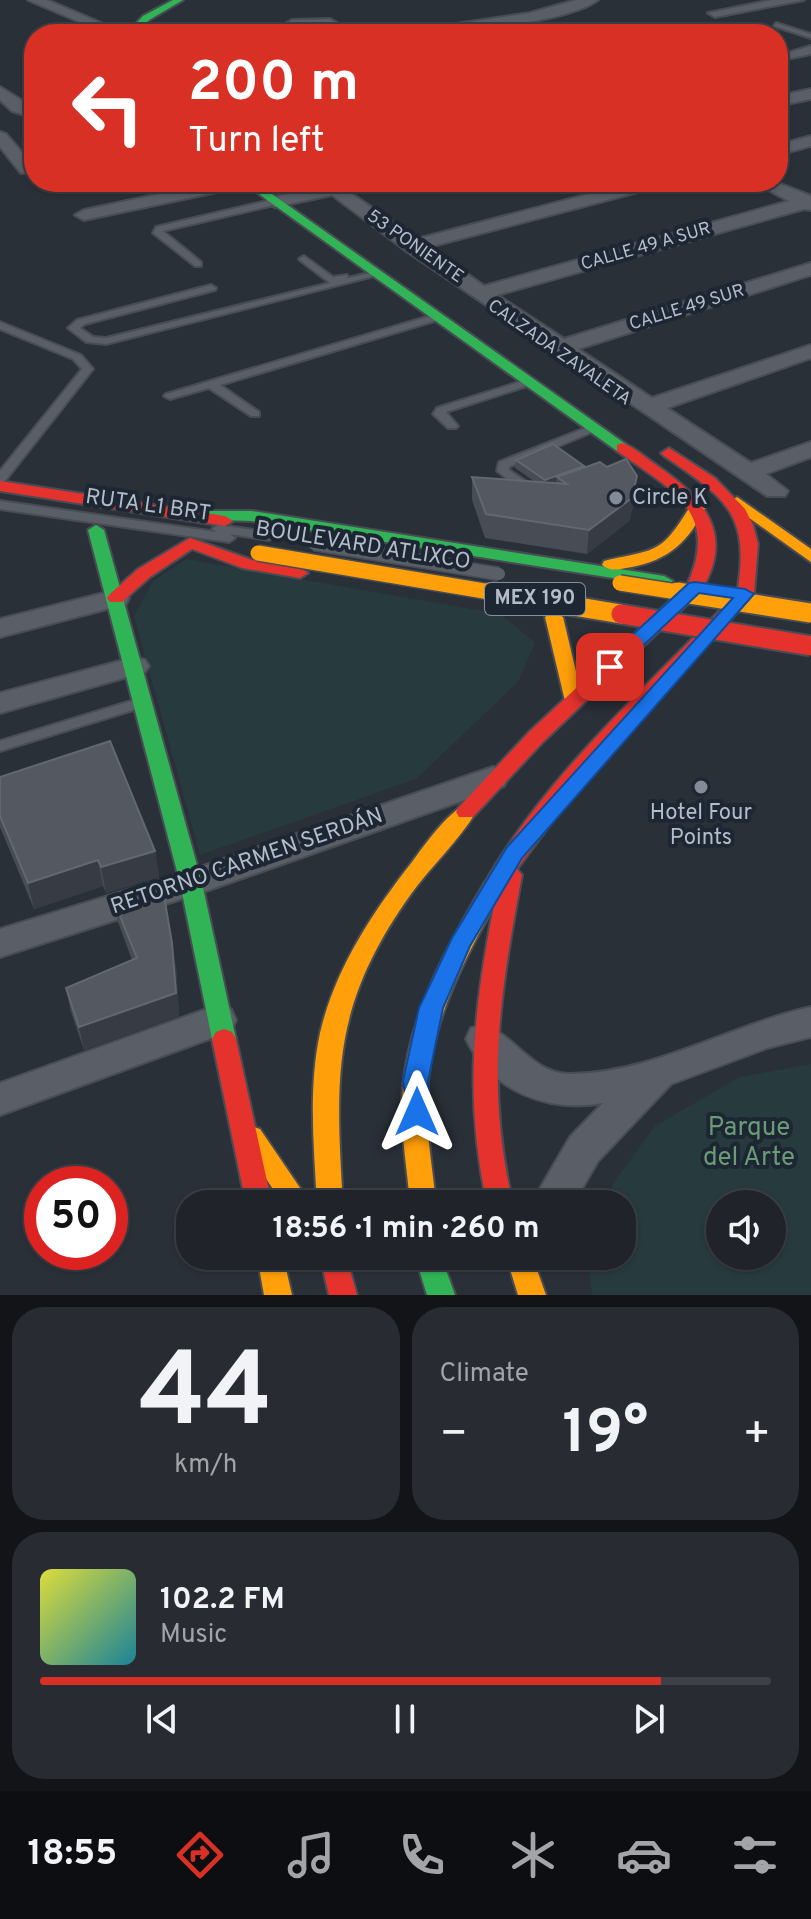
<!DOCTYPE html>
<html lang="en">
<head>
<meta charset="utf-8">
<style>
  body { margin:0; font-family:Overpass,sans-serif; background:#282c32; color:#f1f3f6; height:100vh; display:flex; flex-direction:column; font-size:30px; white-space:nowrap }
  * { box-sizing:border-box; margin:0 }
  p { font-size:26px; color:#a2a4a8 }
  .icon { flex:none; width:44px; height:44px; fill:none; stroke:currentColor; stroke-width:2; stroke-linecap:round; stroke-linejoin:round }
  .map { position:relative; height:1295px; overflow:hidden }
  .panel { display:flex; flex-direction:column; gap:12px; padding:12px; background:#121417; flex:1 }
  .panel>* { flex:none }
  .banner { position:absolute; left:24px; top:24px; width:764px; height:168px; border-radius:32px; box-shadow:0 2px 6px #0004,0 0 0 2px #3d4147; background:#d93025; color:#fff; overflow:hidden }
  .controls { position:absolute; left:706px; top:1190px; display:grid; gap:16px }
  .controls a { display:grid; place-items:center; width:80px; height:80px; border-radius:50%; background:#20242a; box-shadow:0 2px 6px #0004,0 0 0 2px #3d4147; font-size:40px }
  .speed { position:absolute; left:24px; top:1166px; display:flex; gap:16px; font-size:40px; font-weight:700; text-align:center }
  .speed>* { display:grid; place-content:center; width:104px; height:104px; border-radius:50%; background:#20242a; box-shadow:0 2px 6px #0004,0 0 0 2px #3d4147; line-height:1 }
  .speed .limit { border:12px solid #d22; background:#fff; color:#111 }
  .pin { position:absolute; display:grid; place-items:center; width:68px; height:68px; color:#fff; margin:-34px; border-radius:16px; box-shadow:0 4px 12px #0006 }
  .me { position:absolute; width:88px; margin:-44px; rotate:0deg; stroke-linejoin:round; filter:drop-shadow(0 0 6px #0008) }
  .turn { display:flex; align-items:center; gap:28px; height:168px; padding:0 32px; font-size:36px }
  .turn .icon { width:104px; height:104px; stroke-width:2.5 }
  .turn b { display:block; font-size:56px; line-height:68px }
  .big { font-size:60px; font-weight:700; line-height:1.1 }
  .panel .widget { flex:1; display:flex; flex-direction:column; justify-content:center; gap:12px; min-width:0; padding:0 28px; border-radius:32px; background:#282c32 }
  .panel .dial { align-items:center; gap:0 }
  .dial b { font-size:104px; line-height:1 }
  .song { display:flex; align-items:center; gap:24px }
  .cover { width:96px; height:96px; border-radius:12px; background:linear-gradient(135deg,hsl(60 70% 55%),hsl(190 70% 35%)) }
  .played { height:8px; border-radius:4px; background:linear-gradient(90deg,#d93025 85%,#3d4147 85%) }
  .keys { display:flex; justify-content:space-around; direction:ltr }
  .heat { display:flex; justify-content:space-between; align-items:center; font-size:44px; direction:ltr }
  .panel .tiles { flex:1; display:grid; gap:12px; grid-template-columns:1fr 1fr }
  .widget:last-child { grid-column:span 2 }
  .trip { position:absolute; left:176px; top:1190px; width:460px; height:80px; border-radius:32px; background:#20242a; box-shadow:0 2px 6px #0004,0 0 0 2px #3d4147; font-weight:700; line-height:80px; text-align:center }
  .tab-bar { display:flex; height:128px; justify-content:space-around; align-items:center; background:#0d0e11; color:#a2a4a8 }
  .tab-bar .icon { width:56px; height:56px }
  .tab-bar .on { color:#d93025 }
  .tab-bar b { font-size:36px; color:#f1f3f6 }
  .map>svg:first-child { display:block }
  .green { fill:#273a3e; fill-rule:evenodd }
  .lines { fill:none; stroke-linecap:round; stroke-linejoin:round }
  .lane-casing { stroke:#484c55; stroke-width:4 }
  .street-casing { stroke:#484c55; stroke-width:4 }
  .fast-casing { stroke:#484c55; stroke-width:4 }
  .slow-casing { stroke:#484c55; stroke-width:4 }
  .jam-casing { stroke:#484c55; stroke-width:4 }
  .lane { fill:#5a5e66; fill-rule:evenodd }
  .street { fill:#5a5e66; fill-rule:evenodd }
  .fast { fill:#30b455; fill-rule:evenodd }
  .slow { fill:#ff9f0a; fill-rule:evenodd }
  .jam { fill:#e5322d; fill-rule:evenodd }
  .lane-bridge-casing { stroke:#484c55; stroke-width:15; stroke-linecap:butt }
  .slow-bridge-far1-casing { stroke:#484c55; stroke-width:18; stroke-linecap:butt }
  .slow-bridge-casing { stroke:#484c55; stroke-width:23; stroke-linecap:butt }
  .jam-bridge-casing { stroke:#484c55; stroke-width:23; stroke-linecap:butt }
  .lane-bridge { stroke:#5a5e66; stroke-width:12 }
  .slow-bridge-far1 { stroke:#ff9f0a; stroke-width:15 }
  .slow-bridge { stroke:#ff9f0a; stroke-width:19 }
  .jam-bridge { stroke:#e5322d; stroke-width:19 }
  .wall { fill:#474c55 }
  .shaded-wall { fill:#373c44 }
  .building { fill:#535861; stroke:#626872; stroke-width:2 }
  .route { fill:#1a73e8; stroke:#114b97; stroke-width:2 }
  .poi-dot { fill:#848b96; stroke:#1d2633; stroke-width:3 }
  .labels { text-anchor:middle; dominant-baseline:central; stroke-width:8; stroke-linejoin:round; paint-order:stroke }
  .far-street-label { font-size:18px; fill:#b4bcc9; stroke:#1d2633 }
  .shield { fill:#1d2633; stroke:#878f9c; stroke-width:2 }
  .shield-label { font-size:20px; font-weight:bold; fill:#b4bcc9 }
  .poi-label { font-size:22px; fill:#b4bcc9; stroke:#1d2633; text-anchor:start }
  .street-label { font-size:22px; fill:#b4bcc9; stroke:#1d2633 }
  .near-park-label { font-size:26px; fill:#6b9a76; stroke:#1d2633 }
</style>
</head>
<body>
<div class="map">
<svg width="811" height="1295" viewBox="0 0 811 1295">
  <rect width="100%" height="100%" fill="#2a3038"/>
  <!-- green -->
  <path class="green" d="M186 559 500 614 535 642 518 682 416 779 200 855 134 616 153 581Z
    M811 1064V1295H592L588 1256H622V1204H606L614 1182 655 1126 740 1077ZM720 1204H772V1256H720Z"/>
  <g class="lines">
    <defs>
      <path id="lane" d="M776 23 811 34V38L774 26Z
        M275 199 278 200V204L163 231 201 262V266H195L153 233 156 227Z
        M304 256 333 277 347 275 348 278 377 271 382 274 106 344 86 342 68 328 77 320 211 285 216 288 215 290 85 324 80 328 93 337 106 338 330 283 301 261 299 259Z
        M437 314 442 317 441 319 220 385 259 412V416H251L209 388 170 399 164 396 166 394Z
        M0 322 81 355 93 369 4 482 0 483V471L82 369 73 359 0 329Z
        M529 379 533 380V384L446 412 458 426 456 428H448L433 414 437 408Z
        M593 425 599 428 597 430 509 467V470L537 489 539 492 537 495H529L497 471 499 462Z
        M0 501 216 532 212 529 218 525 269 532 275 536 269 540 230 534 235 538 229 542 0 509Z
        M141 698 148 703 146 706 0 751V741Z"/>
      <path id="street" d="M28 0H47L120 31 108 34Z
        M576 0H598C568 23 448 34 408 34L415 30 530 13Z
        M772 0H804L715 17 708 13Z
        M330 19 356 34C343 34 335 29 324 27 311 26 296 32 285 24L292 20Z
        M811 46V54L787 59 780 55Z
        M0 87 34 108V118L12 111 0 100Z
        M811 89V99L778 106V96Z
        M0 132 6 134 33 165V173H21L0 147Z
        M811 136V146L778 155V145Z
        M216 182H250L241 187 84 220 75 215 84 210Z
        M379 182 349 192 417 239 635 182H664L661 186 429 247 484 286 789 201 753 182H776L811 196V210L804 209 497 295 564 339 811 263V275L578 349 652 398 811 345V358L667 408 751 463 811 442V457L766 474 788 491 785 496H767L405 250 332 195 275 207 266 202 269 198 345 182Z
        M116 590 126 592 129 598 126 604 0 637V619Z
        M135 657 145 660 149 666 145 672 0 713V693Z
        M493 767 504 770 508 778 504 786 203 892 0 957V929L180 874Z
        M218 1005 231 1009 236 1020 231 1031 0 1115V1083Z
        M811 1007V1037L767 1048 671 1084 598 1161 573 1204H531L570 1137 603 1103C548 1113 491 1091 466 1039L471 1028C506 1016 525 1074 570 1074 654 1073 730 1025 811 1007Z"/>
      <path id="fast" d="M173 0H183L149 20 136 34H126L143 16Z
        M242 182H255L627 445V451H617Z
        M196 511H252L664 576 673 581 664 586 252 521 190 519 188 516Z
        M96 525 104 530 202 883 236 1039 232 1046 224 1049 216 1046 212 1039 180 883 88 530Z
        M415 1256H441L455 1295H427Z"/>
      <path id="slow" d="M737 497 811 549V562L731 505 729 502Z
        M697 503 705 508C689 541 669 560 632 567 621 569 610 572 602 565L604 561C659 548 660 555 691 505Z
        M554 612 563 617 583 701 574 707 565 701 545 617Z
        M466 805 473 807 476 812C459 841 431 866 411 894 332 1005 335 1074 343 1204H317C314 1148 308 1088 320 1033 335 969 372 913 412 862 423 847 449 810 466 805Z
        M493 880 501 882 504 888C467 955 428 1022 427 1100 426 1135 433 1169 436 1204H410C407 1165 399 1126 403 1087 410 1012 448 945 485 882Z
        M251 1126 260 1129 311 1204H283L238 1137 242 1129Z
        M257 1256H283L292 1295H264Z
        M506 1256H532L546 1295H518Z"/>
      <path id="jam" d="M622 443C635 447 647 459 659 467 705 499 735 535 701 591L543 742 473 817H459L456 812 459 807 529 732 687 585C721 511 670 489 617 451V445Z
        M669 448 715 478 745 509 753 525 758 544 754 594 586 776 517 869 522 875C500 994 485 1084 513 1204H487C463 1093 474 1005 496 895L485 894 482 888C543 777 650 684 737 593 751 513 725 498 664 456L661 453Z
        M0 481 225 516 233 521 225 526 0 491Z
        M190 538 252 560 300 568 308 573 300 578 242 568 192 549 150 577 122 602H110L107 598 110 594 138 569Z
        M224 1029 232 1032 236 1039 272 1204H246L212 1039 216 1032Z
        M320 1256H346L357 1295H329Z"/>
    </defs>
    <!-- lane casing -->
    <use href="#lane" class="lane-casing"/>
    <!-- street casing -->
    <use href="#street" class="street-casing"/>
    <!-- fast casing -->
    <use href="#fast" class="fast-casing"/>
    <!-- slow casing -->
    <use href="#slow" class="slow-casing"/>
    <!-- jam casing -->
    <use href="#jam" class="jam-casing"/>
    <!-- lane -->
    <use href="#lane" class="lane"/>
    <!-- street -->
    <use href="#street" class="street"/>
    <!-- fast -->
    <use href="#fast" class="fast"/>
    <!-- slow -->
    <use href="#slow" class="slow"/>
    <!-- jam -->
    <use href="#jam" class="jam"/>
    <defs>
      <path id="lane-bridge" d="M314 544 499 574"/>
      <path id="slow-bridge-far1" d="M258 553 502 594
        M620 583 690 594"/>
      <path id="slow-bridge" d="M490 592 621 614
        M677 592 811 613"/>
      <path id="jam-bridge" d="M621 614 811 646"/>
    </defs>
    <!-- lane-bridge casing -->
    <use href="#lane-bridge" class="lane-bridge-casing"/>
    <!-- slow-bridge-far1 casing -->
    <use href="#slow-bridge-far1" class="slow-bridge-far1-casing"/>
    <!-- slow-bridge casing -->
    <use href="#slow-bridge" class="slow-bridge-casing"/>
    <!-- jam-bridge casing -->
    <use href="#jam-bridge" class="jam-bridge-casing"/>
    <!-- lane-bridge -->
    <use href="#lane-bridge" class="lane-bridge"/>
    <!-- slow-bridge-far1 -->
    <use href="#slow-bridge-far1" class="slow-bridge-far1"/>
    <!-- slow-bridge -->
    <use href="#slow-bridge" class="slow-bridge"/>
    <!-- jam-bridge -->
    <use href="#jam-bridge" class="jam-bridge"/>
  </g>
  <!-- wall -->
  <path class="wall" d="M516 460 584 466 635 499 629 521 587 554 485 538 472 500V477L535 482 515 468Z
    M0 777 155 851 159 877 106 893 103 886 34 909 0 827Z
    M113 899 176 966 179 1016 84 1050 71 1012 66 988 132 960 118 922Z"/>
  <!-- shaded-wall -->
  <path class="shaded-wall" d="M584 466 557 477 556 484 544 489 545 480Z
    M637 476 635 499 629 521 587 554 589 530Z
    M155 851 159 877 106 893 101 867Z
    M98 860 103 886 34 909 28 883Z
    M172 943 176 966 179 1016 84 1050 79 1027Z"/>
  <!-- building -->
  <path class="building" d="M553 444 584 466 545 480 516 460Z
    M626 459 637 476 632 498 589 530 486 514 472 477 567 484 557 477 600 462 607 467Z
    M110 741 155 851 101 867 98 860 28 883 0 816V777Z
    M162 884 172 943 176 993 79 1027 66 988 137 958 113 899Z"/>
  <!-- route -->
  <path class="route" d="M695 582 745 589 754 594 522 858 470 946 443 1008 428 1081 430 1112 426 1119 417 1123 409 1119 403 1081 419 1008 452 938 507 847 733 598 699 593 616 671H603V662L689 583Z"/>
  <!-- markers -->
  <g class="poi-dot">
    <circle cx="616" cy="498" r="8"/>
    <circle cx="701" cy="787" r="8"/>
  </g>
  <g class="labels">
    <!-- far-street labels -->
    <g class="far-street-label">
      <text transform="translate(415 247) rotate(35)">53 PONIENTE</text>
      <text transform="translate(646 247) rotate(-16)">CALLE 49 A SUR</text>
      <text transform="translate(687 308) rotate(-17)">CALLE 49 SUR</text>
      <text transform="translate(559 353) rotate(35)">CALZADA ZAVALETA</text>
    </g>
    <!-- shield labels -->
    <rect class="shield" x="485" y="583" width="100" height="32" rx="6"/>
    <g class="shield-label">
      <text x="535" y="599">MEX 190</text>
    </g>
    <!-- poi labels -->
    <g class="poi-label">
      <text x="632" y="498">Circle K</text>
      <text x="701" y="813" text-anchor="middle">Hotel Four<tspan x="701" dy="25">Points</tspan></text>
    </g>
    <!-- street labels -->
    <g class="street-label">
      <text transform="translate(148 506) rotate(8)">RUTA L1 BRT</text>
      <text transform="translate(363 546) rotate(9)">BOULEVARD ATLIXCO</text>
      <text transform="translate(247 862) rotate(-19)">RETORNO CARMEN SERDÁN</text>
    </g>
    <!-- near-park labels -->
    <g class="near-park-label">
      <text x="749" y="1128">Parque<tspan x="749" dy="30">del Arte</tspan></text>
    </g>
  </g>
</svg>
<div class="controls">
<a><svg class="icon" aria-label="sound" viewBox="0 0 24 24"><path d="M4 9h4l5-4v14l-5-4H4zM17 9q2 3 0 6"/></svg></a>
</div>
<div class="speed"><div class="limit">50</div></div>
<div class="pin" style="left:610px;top:667px;background:#d93025"><svg class="icon" aria-label="arrive" viewBox="0 0 24 24"><path d="M6 21V4h12l-3 4 3 4H6"/></svg></div>
<svg class="me" style="left:417px;top:1112px" viewBox="-20 -20 40 40"><path d="M0-17L14 15 0 8-14 15z" fill="#1a73e8" stroke="#fff" stroke-width="4"/></svg>
<div class="trip">18:56 · 1 min · 260 m</div>
<div class="banner">
<div class="turn"><svg class="icon" aria-label="left" viewBox="0 0 24 24"><path d="M17 20v-9H6M10 6l-5 5 5 5"/></svg><div><b>200 m</b>Turn left</div></div>
</div>
</div>
<section class="panel">
<div class="tiles">
<div class="widget dial"><b>44</b><p>km/h</p></div>
<div class="widget"><p>Climate</p>
<div class="heat"><a>−</a><b class="big">19°</b><a>+</a></div>
</div>
<div class="widget">
<div class="song"><i class="cover"></i><div><b>102.2 FM</b><p>Music</p></div></div>
<div class="played"></div>
<div class="keys"><svg class="icon" aria-label="previous" viewBox="0 0 24 24"><path d="M18 5L8 12l10 7zM5 5v14"/></svg><svg class="icon" aria-label="pause" viewBox="0 0 24 24"><path d="M8 5v14M16 5v14"/></svg><svg class="icon" aria-label="next" viewBox="0 0 24 24"><path d="M6 5l10 7-10 7zM19 5v14"/></svg></div>
</div>
</div>
</section>
<nav class="tab-bar">
<b>18:55</b>
<svg class="icon on" aria-label="directions" viewBox="0 0 24 24"><path d="M12 3l9 9-9 9-9-9zM9 14v-3h6M13 9l2 2-2 2"/></svg>
<svg class="icon" aria-label="music" viewBox="0 0 24 24"><path d="M9 18V5l10-2v13"/><circle cx="6" cy="18" r="3"/><circle cx="16" cy="16" r="3"/></svg>
<svg class="icon" aria-label="phone" viewBox="0 0 24 24"><path d="M5 4h4l2 5-3 2q2 4 5 5l2-3 5 2v4C11 20 4 13 5 4z"/></svg>
<svg class="icon" aria-label="climate" viewBox="0 0 24 24"><path d="M12 3v18M4 7l16 10M4 17L20 7"/></svg>
<svg class="icon" aria-label="car" viewBox="0 0 24 24"><path d="M5 17H2v-5l4-1 3-4h7l3 4 3 1v5h-3M9 17h6M6 11h13"/><circle cx="7" cy="17" r="2"/><circle cx="17" cy="17" r="2"/></svg>
<svg class="icon" aria-label="filters" viewBox="0 0 24 24"><path d="M4 7h16M4 17h16"/><circle cx="9" cy="7" r="2"/><circle cx="15" cy="17" r="2"/></svg>
</nav>
</body>
</html>
